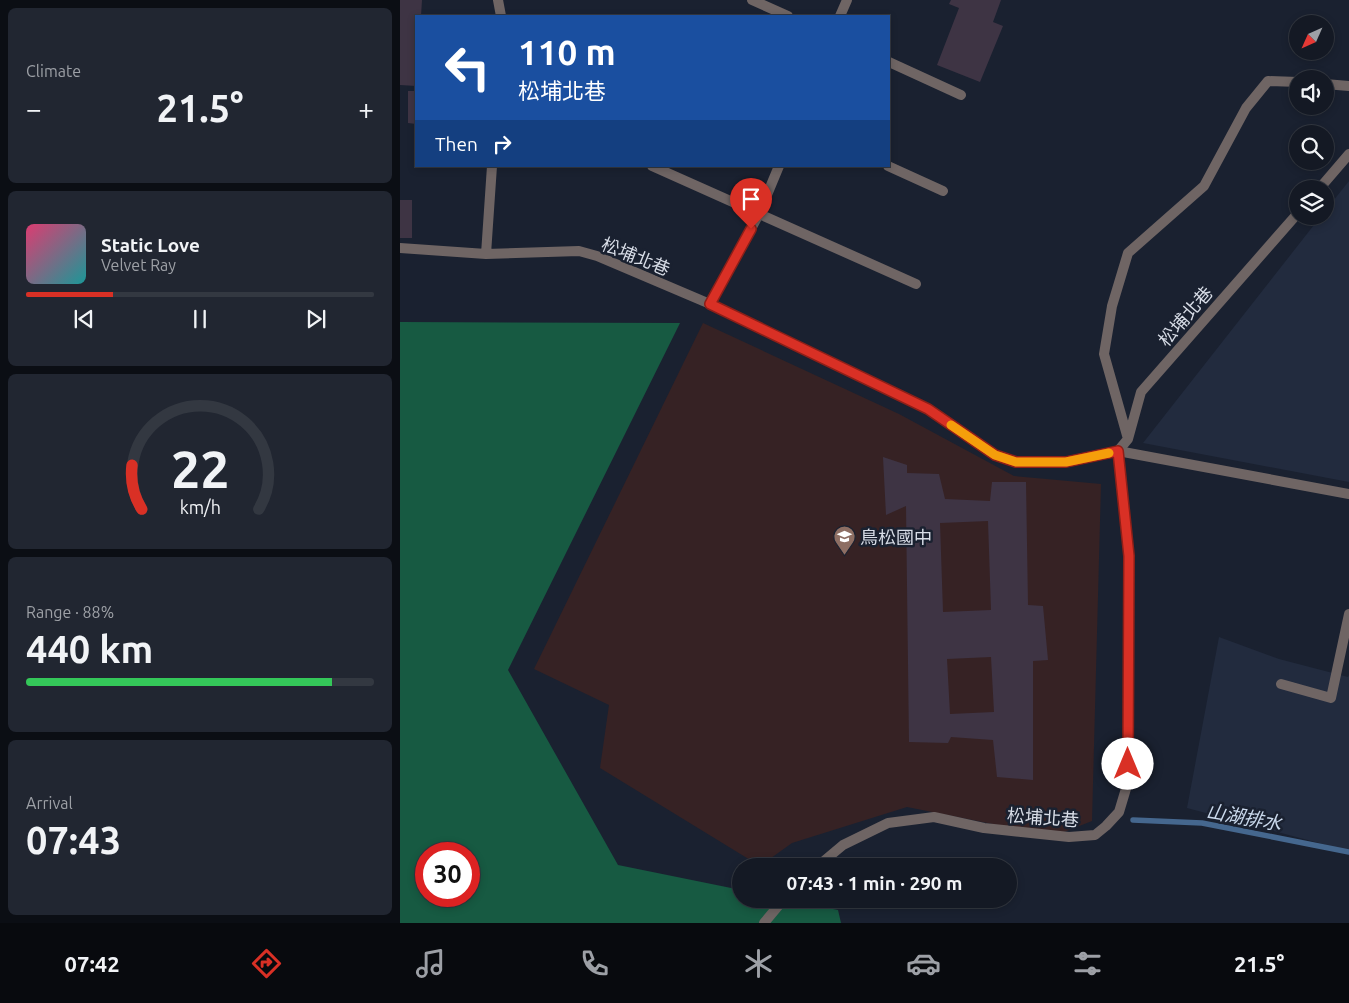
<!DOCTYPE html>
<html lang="en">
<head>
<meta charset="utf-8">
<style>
  body { margin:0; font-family:Ubuntu,"Noto Sans TC",sans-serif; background:#212631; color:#f1f3f6; height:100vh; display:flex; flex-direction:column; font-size:19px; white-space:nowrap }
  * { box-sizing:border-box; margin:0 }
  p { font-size:16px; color:#9da0a6 }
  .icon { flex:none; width:28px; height:28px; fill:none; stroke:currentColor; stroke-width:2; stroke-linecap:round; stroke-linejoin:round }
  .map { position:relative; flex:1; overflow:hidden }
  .panel { display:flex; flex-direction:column; gap:8px; padding:8px; background:#0b0e14; width:400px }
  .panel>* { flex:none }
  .guide { position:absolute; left:15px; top:15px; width:475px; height:152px; border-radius:0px; box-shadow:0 2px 8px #0003,0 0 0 1px #333841; background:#1a4fa0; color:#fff; overflow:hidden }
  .needle { width:32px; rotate:225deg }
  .controls { position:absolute; left:889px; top:15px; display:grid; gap:10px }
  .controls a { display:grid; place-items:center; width:45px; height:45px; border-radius:50%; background:#141924; box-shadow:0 2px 8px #0003,0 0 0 1px #333841; font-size:25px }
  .speed { position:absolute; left:15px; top:842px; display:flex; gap:10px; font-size:25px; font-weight:700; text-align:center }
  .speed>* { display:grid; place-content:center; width:65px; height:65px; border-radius:50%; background:#141924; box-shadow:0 2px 8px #0003,0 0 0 1px #333841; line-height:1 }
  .speed .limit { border:8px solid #d22; background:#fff; color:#111 }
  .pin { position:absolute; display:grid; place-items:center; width:42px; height:42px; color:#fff; margin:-51px -21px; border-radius:50% 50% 50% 0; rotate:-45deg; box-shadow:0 0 5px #0007 }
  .pin .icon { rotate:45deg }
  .me { position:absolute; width:55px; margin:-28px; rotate:0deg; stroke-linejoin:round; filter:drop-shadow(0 0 4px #0008) }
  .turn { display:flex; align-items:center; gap:18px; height:105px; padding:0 20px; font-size:22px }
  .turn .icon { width:65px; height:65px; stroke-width:2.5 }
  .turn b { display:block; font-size:35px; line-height:42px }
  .then { display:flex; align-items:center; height:48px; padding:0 20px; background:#0003; gap:10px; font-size:19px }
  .big { font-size:38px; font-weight:700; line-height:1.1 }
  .panel .widget { flex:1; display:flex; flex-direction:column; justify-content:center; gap:8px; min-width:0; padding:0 18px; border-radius:8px; background:#212631 }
  .panel .dial { align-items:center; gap:0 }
  .dial svg { height:130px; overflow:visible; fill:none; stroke:#333841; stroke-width:7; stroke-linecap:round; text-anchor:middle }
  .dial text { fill:#f1f3f6; stroke:none }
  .song { display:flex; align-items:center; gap:15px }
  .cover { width:60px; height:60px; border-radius:8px; background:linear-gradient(135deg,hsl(340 70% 55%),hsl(180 70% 35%)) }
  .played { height:5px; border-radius:2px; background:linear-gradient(90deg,#d93025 25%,#333841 25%) }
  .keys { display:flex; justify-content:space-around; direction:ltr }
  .heat { display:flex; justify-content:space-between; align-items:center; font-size:28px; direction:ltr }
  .charge { height:8px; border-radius:4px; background:linear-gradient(90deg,#34c759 88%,#333841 0) }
  .trip { position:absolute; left:332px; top:858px; width:285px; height:50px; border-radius:25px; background:#141924; box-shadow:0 2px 8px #0003,0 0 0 1px #333841; font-weight:700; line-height:50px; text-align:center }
  .tabs { display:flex; height:80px; justify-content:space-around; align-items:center; background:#080a0e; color:#9da0a6 }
  .tabs .icon { width:35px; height:35px }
  .tabs .current { color:#d93025 }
  .tabs b { font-size:22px; color:#f1f3f6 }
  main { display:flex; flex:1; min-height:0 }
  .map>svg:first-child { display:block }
  .built { fill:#222b3e }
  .education { fill:#362224 }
  .forest { fill:#175a42; fill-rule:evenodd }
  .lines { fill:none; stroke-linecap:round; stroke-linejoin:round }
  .stream { stroke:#45678e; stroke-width:5.5 }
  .building { fill:#3e3444; fill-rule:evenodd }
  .service { stroke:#6f6564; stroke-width:10 }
  .minor { stroke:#6f6564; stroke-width:10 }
  .route-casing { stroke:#8d1f18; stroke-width:12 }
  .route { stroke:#d93025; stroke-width:9 }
  .slow { stroke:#f59e0b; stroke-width:9 }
  .labels { text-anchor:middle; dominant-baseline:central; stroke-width:5; stroke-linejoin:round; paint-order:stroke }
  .street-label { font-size:18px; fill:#d8dde7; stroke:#1a2130 }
  .poi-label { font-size:18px; fill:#d8dde7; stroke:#1a2130; text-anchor:start }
  .water-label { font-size:19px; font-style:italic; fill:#cad9ec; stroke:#1a2130 }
</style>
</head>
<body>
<main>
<section class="panel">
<div class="widget"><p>Climate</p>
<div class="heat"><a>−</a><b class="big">21.5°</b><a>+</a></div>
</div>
<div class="widget">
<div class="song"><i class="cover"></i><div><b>Static Love</b><p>Velvet Ray</p></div></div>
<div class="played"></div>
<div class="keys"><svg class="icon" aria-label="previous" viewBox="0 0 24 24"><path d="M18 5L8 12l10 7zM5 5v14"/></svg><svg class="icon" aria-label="pause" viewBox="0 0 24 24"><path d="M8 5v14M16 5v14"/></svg><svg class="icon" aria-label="next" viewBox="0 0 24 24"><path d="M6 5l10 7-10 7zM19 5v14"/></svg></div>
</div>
<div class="widget dial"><svg viewBox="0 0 100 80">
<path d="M14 69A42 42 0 1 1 86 69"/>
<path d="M14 69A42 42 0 0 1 8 42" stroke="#d93025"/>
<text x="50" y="56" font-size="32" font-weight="700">22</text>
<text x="50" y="72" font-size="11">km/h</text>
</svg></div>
<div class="widget"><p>Range · 88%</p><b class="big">440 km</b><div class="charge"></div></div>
<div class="widget"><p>Arrival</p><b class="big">07:43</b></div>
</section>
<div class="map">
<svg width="949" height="923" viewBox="0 0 949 923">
  <rect width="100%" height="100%" fill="#1a2130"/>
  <!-- built -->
  <path class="built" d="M949 181V482L743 443 921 216H925V211Z
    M819 637 879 659 948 677 949 675V851L787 808Z"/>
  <!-- education -->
  <path class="education" d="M303 323 499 414 614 476 701 484 692 821 654 836 507 807 392 843 360 866 200 768 209 705 134 669Z"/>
  <!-- forest -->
  <path class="forest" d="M0 322 280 323 108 670 218 865 341 890V899H382L438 910 441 923H0ZM26 854H69V896H26Z"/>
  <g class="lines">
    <!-- stream -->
    <path class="stream" d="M733 820 802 823 949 852"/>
  </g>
  <!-- building -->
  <path class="building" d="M0 0H22L21 16H16V86L0 85Z
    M551 0H601L593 22 603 26 580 82 537 65 559 8 549 4Z
    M8 91H16V124L8 123Z
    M0 200H12V238H0Z
    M483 457 507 465V473L539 474 545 499 590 501 592 482H626L628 605 643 606 648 660 633 661V780L597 777 593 740 551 737 548 743 509 742 506 506 486 515ZM588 521 591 610 543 612 540 523ZM591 657 594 712 550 714 547 659Z"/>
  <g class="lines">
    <!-- service -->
    <path class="service" d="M98 0 101 16
      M352 0 388 16
      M440 16 447 0
      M489 62 561 95
      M925 84 949 86
      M252 166 516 284
      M488 166 543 191
      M919 189 949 154
      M0 248 86 254 179 251 197 256 310 304 528 409 595 455 616 462H666L718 451 728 439 741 392 898 213
      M86 254 92 166
      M310 304 359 214 379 166
      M728 439 704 354 712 306 728 253 804 186 846 108 868 81 898 82"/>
    <!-- minor -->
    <path class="minor" d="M881 684 931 698 949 614
      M418 866 443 845 488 823 534 817 584 828 669 837 695 835 706 826 719 812 728 782 729 556 718 451 949 494
      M364 923 384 899"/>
  </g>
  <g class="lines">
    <defs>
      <path id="route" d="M351 229 310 304 528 409 595 455 616 462H666L718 451 729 556 728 764"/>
    </defs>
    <!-- route casing -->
    <use href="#route" class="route-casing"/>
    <!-- route -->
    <use href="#route" class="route"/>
    <!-- slow -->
    <path class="slow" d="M551 425 595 455 616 462H666L709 453"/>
  </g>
  <!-- icons -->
  <defs>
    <symbol id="school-pin" viewBox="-11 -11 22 30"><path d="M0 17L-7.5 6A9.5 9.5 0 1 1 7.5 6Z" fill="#8d6e63" stroke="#1a2130"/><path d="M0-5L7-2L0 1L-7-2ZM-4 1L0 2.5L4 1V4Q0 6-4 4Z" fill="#fff"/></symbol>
  </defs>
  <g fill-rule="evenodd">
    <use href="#school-pin" x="432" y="524" width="25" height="34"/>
  </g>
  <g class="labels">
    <!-- street labels -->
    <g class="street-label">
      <text transform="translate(236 256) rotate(22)">松埔北巷</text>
      <text transform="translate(785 316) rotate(-49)">松埔北巷</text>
      <text transform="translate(643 817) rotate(4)">松埔北巷</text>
    </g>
    <!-- poi labels -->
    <g class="poi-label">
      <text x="460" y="537">鳥松國中</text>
    </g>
    <!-- water labels -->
    <g class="water-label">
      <text transform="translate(844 817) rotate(10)">山湖排水</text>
    </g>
  </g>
</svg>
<div class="controls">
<a><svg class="needle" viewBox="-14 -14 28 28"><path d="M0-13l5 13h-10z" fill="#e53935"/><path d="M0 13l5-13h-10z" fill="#9da0a6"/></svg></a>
<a><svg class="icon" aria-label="sound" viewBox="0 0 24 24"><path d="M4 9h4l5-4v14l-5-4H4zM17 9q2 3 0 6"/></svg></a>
<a><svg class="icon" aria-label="search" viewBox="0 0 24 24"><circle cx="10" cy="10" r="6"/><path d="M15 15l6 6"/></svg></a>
<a><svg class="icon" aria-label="layers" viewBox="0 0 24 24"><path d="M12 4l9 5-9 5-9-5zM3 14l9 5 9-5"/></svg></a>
</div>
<div class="speed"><div class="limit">30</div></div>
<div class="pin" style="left:351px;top:229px;background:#d93025"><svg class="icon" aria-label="arrive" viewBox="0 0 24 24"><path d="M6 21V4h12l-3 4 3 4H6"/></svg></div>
<svg class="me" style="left:728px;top:764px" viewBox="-20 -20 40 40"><circle r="19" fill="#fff"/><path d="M0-13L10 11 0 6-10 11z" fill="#d93025"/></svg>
<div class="trip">07:43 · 1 min · 290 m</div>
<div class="guide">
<div class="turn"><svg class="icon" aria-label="left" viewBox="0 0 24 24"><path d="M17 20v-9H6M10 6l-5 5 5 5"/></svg><div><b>110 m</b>松埔北巷</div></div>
<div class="then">Then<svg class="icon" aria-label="right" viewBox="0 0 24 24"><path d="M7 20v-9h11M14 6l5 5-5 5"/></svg></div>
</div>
</div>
</main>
<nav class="tabs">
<b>07:42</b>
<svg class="icon current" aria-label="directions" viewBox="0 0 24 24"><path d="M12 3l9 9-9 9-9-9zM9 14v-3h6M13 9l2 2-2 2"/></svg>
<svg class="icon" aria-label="music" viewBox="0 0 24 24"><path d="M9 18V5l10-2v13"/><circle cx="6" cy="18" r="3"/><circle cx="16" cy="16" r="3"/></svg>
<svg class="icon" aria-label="phone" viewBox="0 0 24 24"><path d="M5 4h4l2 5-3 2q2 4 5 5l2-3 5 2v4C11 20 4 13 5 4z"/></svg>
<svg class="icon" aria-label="climate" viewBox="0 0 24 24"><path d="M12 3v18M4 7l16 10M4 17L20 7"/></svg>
<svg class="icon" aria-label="car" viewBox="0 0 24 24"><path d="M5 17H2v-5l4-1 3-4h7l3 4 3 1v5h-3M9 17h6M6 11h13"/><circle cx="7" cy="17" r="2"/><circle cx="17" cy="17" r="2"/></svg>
<svg class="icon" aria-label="filters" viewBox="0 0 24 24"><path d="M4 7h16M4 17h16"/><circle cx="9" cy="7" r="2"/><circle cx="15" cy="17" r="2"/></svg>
<b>21.5°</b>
</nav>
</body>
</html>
